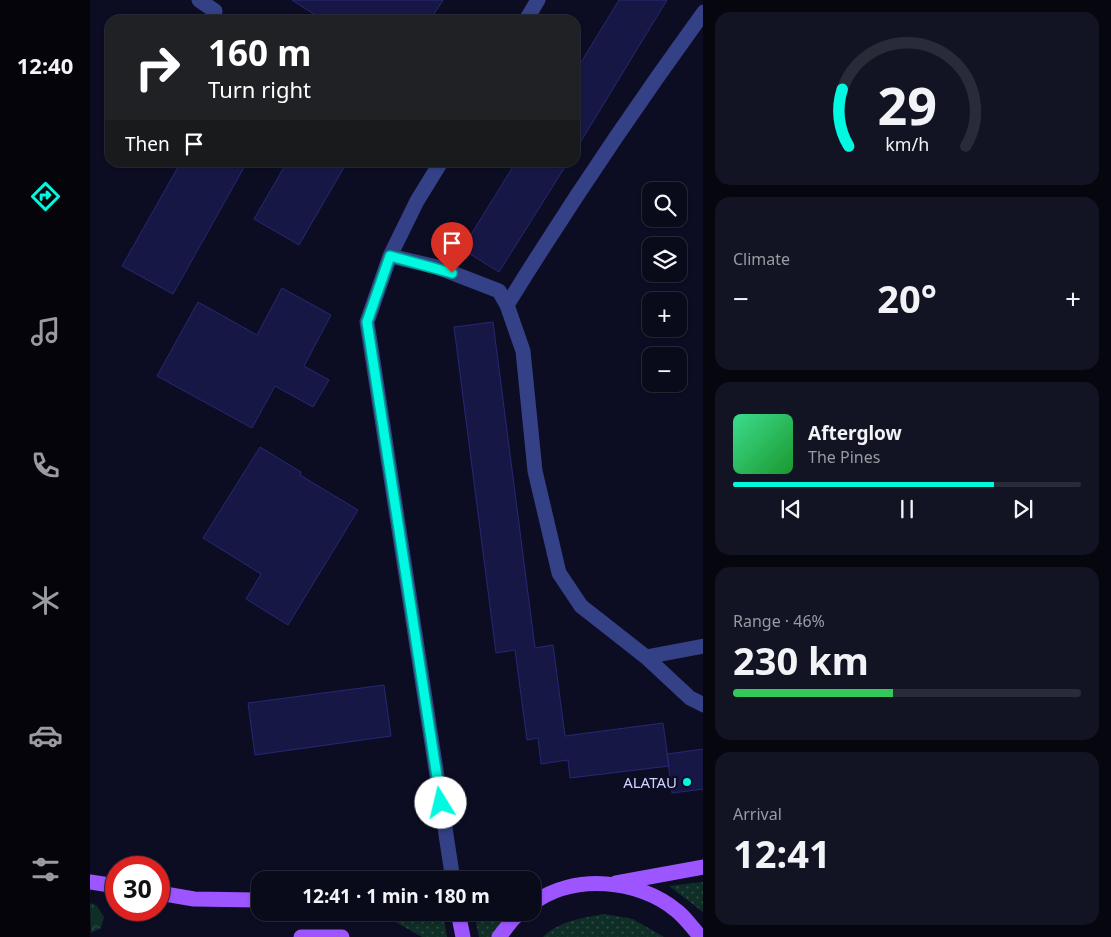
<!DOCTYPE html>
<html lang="en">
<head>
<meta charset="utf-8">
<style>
  body { margin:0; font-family:"Noto Sans",sans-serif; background:#121323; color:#f1f3f6; height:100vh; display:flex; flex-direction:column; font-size:19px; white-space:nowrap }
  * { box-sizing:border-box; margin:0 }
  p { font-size:16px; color:#999aa2 }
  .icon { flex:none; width:28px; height:28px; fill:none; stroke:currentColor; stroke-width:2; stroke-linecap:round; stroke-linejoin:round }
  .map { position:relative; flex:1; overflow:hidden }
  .details { display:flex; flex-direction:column; gap:12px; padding:12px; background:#05060e; width:408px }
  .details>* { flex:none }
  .banner { position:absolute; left:15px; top:15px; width:475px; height:152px; border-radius:15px; box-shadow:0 1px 4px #0004,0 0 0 1px #292b39; background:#202124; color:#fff; overflow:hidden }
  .controls { position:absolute; left:552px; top:182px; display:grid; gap:10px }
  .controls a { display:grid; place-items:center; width:45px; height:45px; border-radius:10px; background:#090a1a; box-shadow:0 1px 4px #0004,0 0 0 1px #292b39; font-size:25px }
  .speed { position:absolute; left:15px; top:856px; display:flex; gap:10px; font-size:25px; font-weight:700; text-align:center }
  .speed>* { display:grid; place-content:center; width:65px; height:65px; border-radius:50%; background:#090a1a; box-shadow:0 1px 4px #0004,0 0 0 1px #292b39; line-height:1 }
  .speed .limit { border:8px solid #d22; background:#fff; color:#111 }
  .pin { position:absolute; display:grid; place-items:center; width:42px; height:42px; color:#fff; margin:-51px -21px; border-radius:50% 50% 50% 0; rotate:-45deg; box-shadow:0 0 5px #0007 }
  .pin .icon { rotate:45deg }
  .me { position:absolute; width:55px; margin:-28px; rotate:351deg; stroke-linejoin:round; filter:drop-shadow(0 0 4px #0008) }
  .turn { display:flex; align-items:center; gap:18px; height:105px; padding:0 20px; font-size:22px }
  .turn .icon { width:65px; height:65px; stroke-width:2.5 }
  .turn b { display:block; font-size:35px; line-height:42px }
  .then { display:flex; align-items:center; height:48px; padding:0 20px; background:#0003; gap:10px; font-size:19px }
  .big { font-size:38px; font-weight:700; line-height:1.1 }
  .details .card { flex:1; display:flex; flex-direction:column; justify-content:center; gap:8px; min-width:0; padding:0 18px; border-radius:15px; background:#121323 }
  .details .dial { align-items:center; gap:0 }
  .dial svg { height:130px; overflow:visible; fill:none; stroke:#292b39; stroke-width:7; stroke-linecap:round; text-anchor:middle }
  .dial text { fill:#f1f3f6; stroke:none }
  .song { display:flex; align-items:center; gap:15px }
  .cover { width:60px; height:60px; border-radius:8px; background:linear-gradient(135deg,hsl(150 70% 55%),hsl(130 70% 35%)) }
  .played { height:5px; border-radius:2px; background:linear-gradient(90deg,#00f9e0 75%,#292b39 75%) }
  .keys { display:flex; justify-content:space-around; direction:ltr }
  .heat { display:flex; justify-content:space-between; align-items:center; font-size:28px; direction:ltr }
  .charge { height:8px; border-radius:4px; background:linear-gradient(90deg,#34c759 46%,#292b39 0) }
  .trip { position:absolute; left:161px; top:871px; width:290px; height:50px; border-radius:15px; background:#090a1a; box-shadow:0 1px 4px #0004,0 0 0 1px #292b39; font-weight:700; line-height:50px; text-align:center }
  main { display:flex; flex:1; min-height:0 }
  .tab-bar { display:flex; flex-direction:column; width:90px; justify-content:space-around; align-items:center; background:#04040a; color:#999aa2 }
  .tab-bar .icon { width:35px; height:35px }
  .tab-bar .current { color:#00f9e0 }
  .tab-bar b { font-size:22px; color:#f1f3f6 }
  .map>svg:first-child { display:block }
  .grass { fill:url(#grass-dots) }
  .forest { fill:url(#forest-crowns) }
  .building { fill:#171746; stroke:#272873 }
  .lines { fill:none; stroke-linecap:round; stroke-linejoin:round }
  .minor { stroke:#344186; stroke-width:15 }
  .major { stroke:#9d55ff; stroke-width:15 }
  .route-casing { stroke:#00a292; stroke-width:12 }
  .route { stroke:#00f9e0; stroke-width:9 }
  .poi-dot { fill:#00f9e0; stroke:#0c0d23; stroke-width:2 }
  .labels { text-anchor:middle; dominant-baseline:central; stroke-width:5; stroke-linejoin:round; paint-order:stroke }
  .poi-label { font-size:15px; fill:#ced3ff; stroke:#0c0d23; text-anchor:end }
</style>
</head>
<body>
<main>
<nav class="tab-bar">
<b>12:40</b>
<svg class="icon current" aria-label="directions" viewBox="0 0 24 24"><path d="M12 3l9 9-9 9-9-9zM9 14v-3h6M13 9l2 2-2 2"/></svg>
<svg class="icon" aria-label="music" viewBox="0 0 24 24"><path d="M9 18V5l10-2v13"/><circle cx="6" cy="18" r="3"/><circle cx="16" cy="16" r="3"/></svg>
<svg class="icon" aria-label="phone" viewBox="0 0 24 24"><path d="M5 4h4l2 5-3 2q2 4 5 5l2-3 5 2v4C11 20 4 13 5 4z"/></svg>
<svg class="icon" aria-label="climate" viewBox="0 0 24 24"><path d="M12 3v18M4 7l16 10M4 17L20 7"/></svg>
<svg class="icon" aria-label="car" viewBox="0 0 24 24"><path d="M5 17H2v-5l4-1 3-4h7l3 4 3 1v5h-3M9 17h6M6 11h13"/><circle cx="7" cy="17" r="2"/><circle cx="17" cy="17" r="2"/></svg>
<svg class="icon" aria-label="filters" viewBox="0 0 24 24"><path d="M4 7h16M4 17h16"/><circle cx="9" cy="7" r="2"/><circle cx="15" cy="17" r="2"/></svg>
</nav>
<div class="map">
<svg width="614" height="937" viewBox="0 0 614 937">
  <defs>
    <pattern id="grass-dots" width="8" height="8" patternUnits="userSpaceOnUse" patternTransform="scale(1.25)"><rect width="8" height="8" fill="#0f2e26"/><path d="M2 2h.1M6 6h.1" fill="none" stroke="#314b47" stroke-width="1.8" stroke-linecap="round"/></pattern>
    <pattern id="forest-crowns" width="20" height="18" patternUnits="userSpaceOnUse" patternTransform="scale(1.25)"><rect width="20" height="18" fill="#0f2e26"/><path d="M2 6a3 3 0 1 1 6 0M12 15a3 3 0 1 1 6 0" fill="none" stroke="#314b47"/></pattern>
  </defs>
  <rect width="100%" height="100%" fill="#0c0d23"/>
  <!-- grass -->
  <path class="grass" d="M613 882V912L579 886Z
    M331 913H353L357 937H332L295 916Z
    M384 913H424L403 937H389Z
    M514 914 543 919 574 937H453C469 921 492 918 514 914Z"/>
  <!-- forest -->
  <path class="forest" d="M0 903 7 906 14 917 11 928 1 933Z"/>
  <!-- building -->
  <path class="building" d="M202 0H353L340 20H233Z
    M529 0H577L485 151V72Z
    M91 162H157L83 294 32 266Z
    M197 162H257L209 245 164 219Z
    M426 162H478L409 272 372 249Z
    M192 288 241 315 214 366 239 380 223 407 185 386 162 428 67 376 108 302 167 335Z
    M403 322 445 648 463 645 475 736 573 723 579 766 480 778 478 760 451 764 448 738 437 740 425 650 406 653 364 327Z
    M170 447 211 472 210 475 268 510 198 625 156 599 171 574 113 538Z
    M294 685 301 736 165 755 158 703Z
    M614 749V789L582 793 577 754Z"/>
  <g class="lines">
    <!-- minor -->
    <path class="minor" d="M109 0 125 11
      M436 20 448 0
      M351 162 327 201 300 256 277 322 363 880
      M300 256 347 267 409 291 417 305 433 351 445 471 469 573 491 606 556 657 600 698 614 705
      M417 305C479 205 545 107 614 12
      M556 657 614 646"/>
    <!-- major -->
    <path class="major" d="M0 882 26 886
      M526 883 614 867
      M69 893 104 899 170 900
      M442 904C483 873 549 879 587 911 596 918 603 929 611 937
      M368 912 373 937
      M211 937H252
      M409 937 423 919 431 912"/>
  </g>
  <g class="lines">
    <defs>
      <path id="route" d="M351 803 277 322 300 256 362 273"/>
    </defs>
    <!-- route casing -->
    <use href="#route" class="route-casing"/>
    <!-- route -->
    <use href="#route" class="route"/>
  </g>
  <!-- markers -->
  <circle class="poi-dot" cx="597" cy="782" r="5"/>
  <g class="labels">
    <!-- poi labels -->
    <g class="poi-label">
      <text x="587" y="782">ALATAU</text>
    </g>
  </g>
</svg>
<div class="controls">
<a><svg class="icon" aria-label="search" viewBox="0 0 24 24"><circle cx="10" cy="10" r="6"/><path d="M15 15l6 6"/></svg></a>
<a><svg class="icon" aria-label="layers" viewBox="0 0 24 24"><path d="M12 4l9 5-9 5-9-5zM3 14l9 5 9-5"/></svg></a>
<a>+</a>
<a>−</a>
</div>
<div class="speed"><div class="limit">30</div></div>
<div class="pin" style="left:362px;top:273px;background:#d93025"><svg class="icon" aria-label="arrive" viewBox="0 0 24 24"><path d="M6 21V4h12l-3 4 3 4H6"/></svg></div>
<svg class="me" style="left:351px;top:803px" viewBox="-20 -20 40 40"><circle r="19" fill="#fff"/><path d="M0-13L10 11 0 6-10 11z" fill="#00f9e0"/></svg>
<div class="trip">12:41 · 1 min · 180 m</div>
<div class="banner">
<div class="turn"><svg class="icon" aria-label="right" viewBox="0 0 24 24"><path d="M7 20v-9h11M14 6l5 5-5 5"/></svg><div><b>160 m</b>Turn right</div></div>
<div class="then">Then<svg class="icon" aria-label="arrive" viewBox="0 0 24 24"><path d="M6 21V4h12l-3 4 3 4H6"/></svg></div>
</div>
</div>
<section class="details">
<div class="card dial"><svg viewBox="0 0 100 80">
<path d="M14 69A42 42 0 1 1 86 69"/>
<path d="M14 69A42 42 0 0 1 10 34" stroke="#00f9e0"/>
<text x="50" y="56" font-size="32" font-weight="700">29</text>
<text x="50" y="72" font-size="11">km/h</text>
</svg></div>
<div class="card"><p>Climate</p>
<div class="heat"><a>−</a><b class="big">20°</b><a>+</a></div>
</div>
<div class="card">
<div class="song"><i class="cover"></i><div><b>Afterglow</b><p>The Pines</p></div></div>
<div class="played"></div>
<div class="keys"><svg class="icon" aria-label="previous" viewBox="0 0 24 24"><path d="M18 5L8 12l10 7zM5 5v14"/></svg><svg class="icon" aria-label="pause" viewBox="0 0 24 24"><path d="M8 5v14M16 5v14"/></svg><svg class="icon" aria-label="next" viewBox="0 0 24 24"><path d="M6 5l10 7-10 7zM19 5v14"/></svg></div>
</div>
<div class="card"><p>Range · 46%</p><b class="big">230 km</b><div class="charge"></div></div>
<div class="card"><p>Arrival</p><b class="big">12:41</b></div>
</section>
</main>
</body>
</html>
